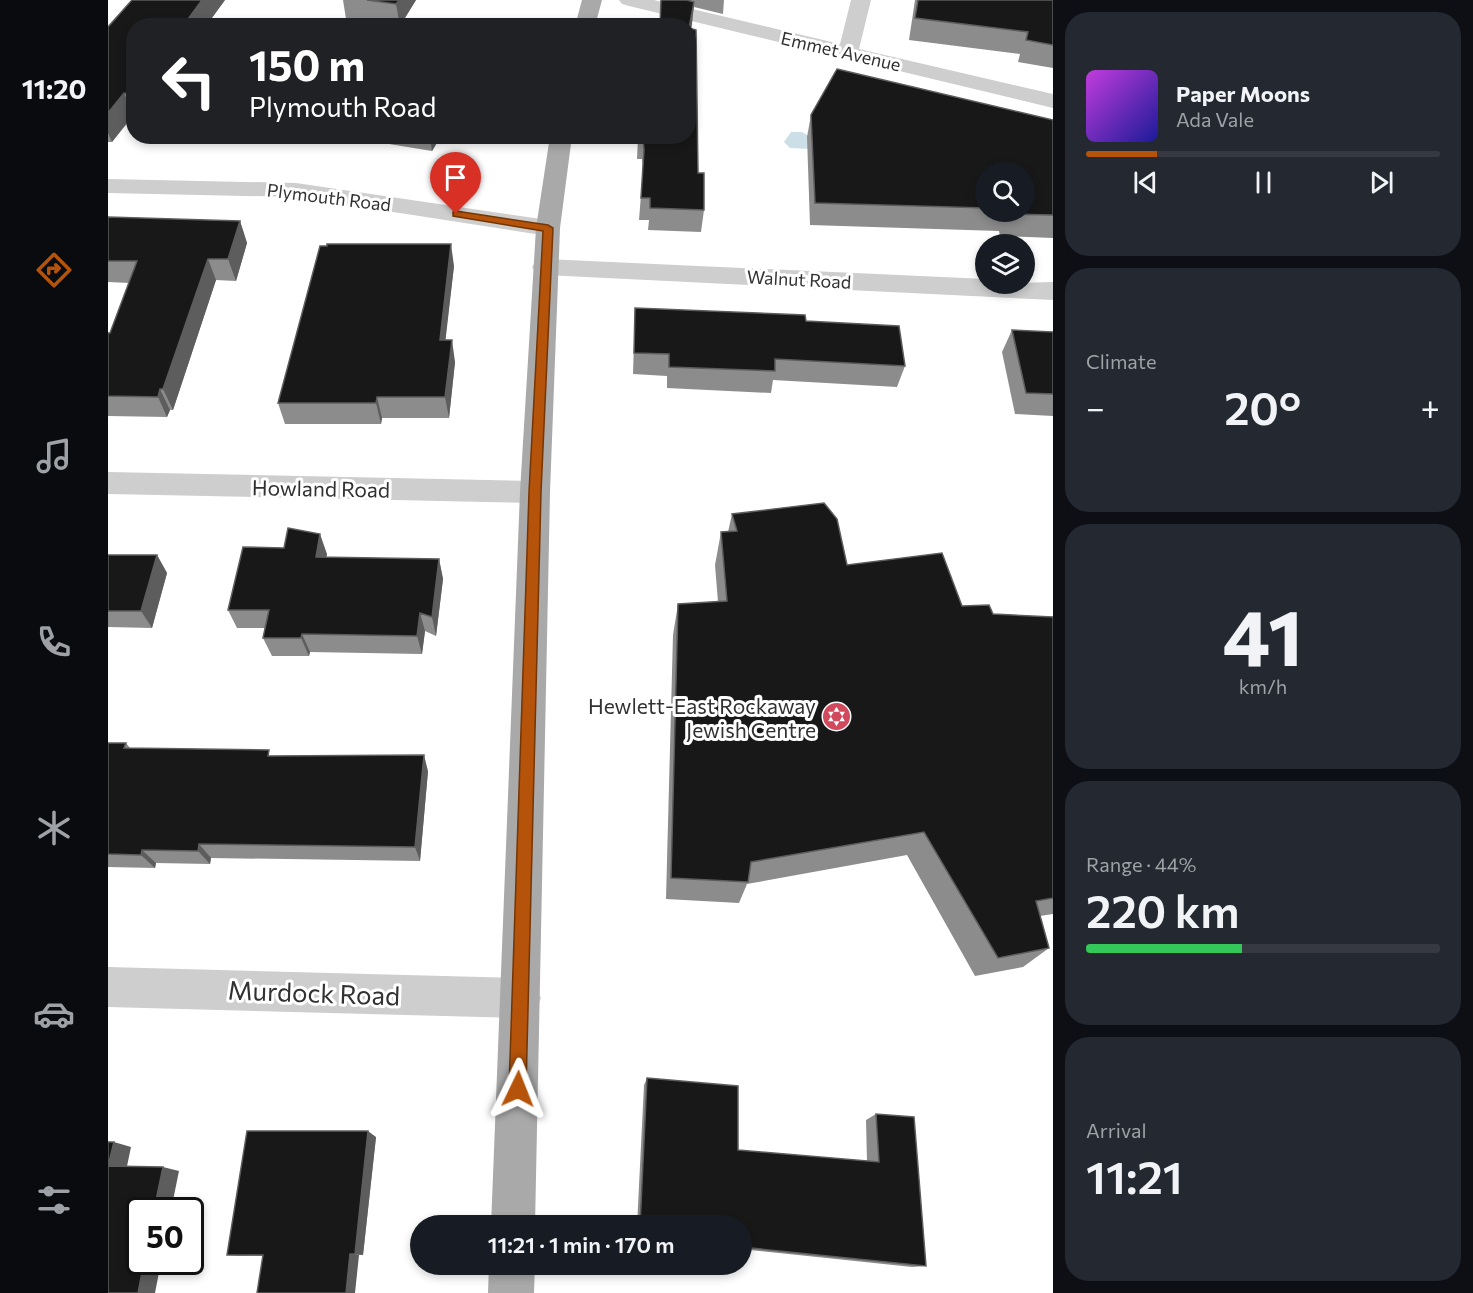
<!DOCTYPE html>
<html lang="en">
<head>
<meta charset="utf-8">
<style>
  body { margin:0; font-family:Commissioner,sans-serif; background:#242831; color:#f1f3f6; height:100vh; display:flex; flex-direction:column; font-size:22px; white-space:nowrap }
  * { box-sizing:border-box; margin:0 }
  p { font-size:20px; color:#9ea1a6 }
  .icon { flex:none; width:33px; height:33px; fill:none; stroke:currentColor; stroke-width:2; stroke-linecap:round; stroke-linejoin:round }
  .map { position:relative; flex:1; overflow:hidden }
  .drawer { display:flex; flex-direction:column; gap:12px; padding:12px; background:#0d0f14; width:420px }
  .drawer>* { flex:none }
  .banner { position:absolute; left:18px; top:18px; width:570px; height:126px; border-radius:24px; box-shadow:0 3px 9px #0003; background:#202124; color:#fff; overflow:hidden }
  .buttons { position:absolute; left:867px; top:162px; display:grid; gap:12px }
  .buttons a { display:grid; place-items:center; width:60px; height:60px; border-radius:50%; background:#171b24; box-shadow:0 3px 9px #0003; font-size:30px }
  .speed { position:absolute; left:18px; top:1197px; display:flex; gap:12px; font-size:30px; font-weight:700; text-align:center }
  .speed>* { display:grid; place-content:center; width:78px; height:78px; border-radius:50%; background:#171b24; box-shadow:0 3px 9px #0003; line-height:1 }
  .speed .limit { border:3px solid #111; border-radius:9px; background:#fff; color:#111 }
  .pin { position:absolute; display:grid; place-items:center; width:51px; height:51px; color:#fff; margin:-62px -26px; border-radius:50% 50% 50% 0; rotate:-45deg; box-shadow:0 0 6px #0007 }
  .pin .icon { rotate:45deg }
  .me { position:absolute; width:66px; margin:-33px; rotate:2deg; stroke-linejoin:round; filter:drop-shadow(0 0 4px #0008) }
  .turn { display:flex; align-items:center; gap:21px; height:126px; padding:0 24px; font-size:27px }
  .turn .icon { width:78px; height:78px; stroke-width:2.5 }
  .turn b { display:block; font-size:42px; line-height:51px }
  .big { font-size:45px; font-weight:600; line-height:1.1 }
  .drawer .tile { flex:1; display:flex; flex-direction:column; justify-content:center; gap:9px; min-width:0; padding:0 21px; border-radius:24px; background:#242831 }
  .drawer .dial { align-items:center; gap:0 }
  .dial b { font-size:78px; line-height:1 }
  .song { display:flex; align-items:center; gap:18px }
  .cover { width:72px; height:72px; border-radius:9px; background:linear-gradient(135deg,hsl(290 70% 55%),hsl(240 70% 35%)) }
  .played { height:6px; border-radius:3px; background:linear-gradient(90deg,#b45309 20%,#363941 20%) }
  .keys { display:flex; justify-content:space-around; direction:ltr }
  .heat { display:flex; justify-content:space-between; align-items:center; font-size:33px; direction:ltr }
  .charge { height:9px; border-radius:4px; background:linear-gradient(90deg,#34c759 44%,#363941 0) }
  .trip { position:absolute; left:302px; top:1215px; width:342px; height:60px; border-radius:30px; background:#171b24; box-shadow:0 3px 9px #0003; font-weight:600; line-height:60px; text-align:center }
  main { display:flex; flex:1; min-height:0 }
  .dock { display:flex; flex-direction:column; width:108px; justify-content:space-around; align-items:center; background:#090b0e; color:#9ea1a6 }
  .dock .icon { width:42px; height:42px }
  .dock .selected { color:#b45309 }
  .dock b { font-size:27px; color:#f1f3f6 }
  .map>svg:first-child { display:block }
  .water { fill:#ccdfe7 }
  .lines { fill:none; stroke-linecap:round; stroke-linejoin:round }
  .minor { fill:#cecece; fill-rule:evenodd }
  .major { fill:#a9a9a9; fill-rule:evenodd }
  .wall { fill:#8c8c8c; fill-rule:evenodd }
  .shaded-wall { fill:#5d5d5d }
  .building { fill:#181818; stroke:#5d5d5d; stroke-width:1.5 }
  .route { fill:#b45309; stroke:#753606; stroke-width:1.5 }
  .labels { text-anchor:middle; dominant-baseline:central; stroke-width:6; stroke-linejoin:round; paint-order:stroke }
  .far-street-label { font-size:18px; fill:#313131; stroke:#fff }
  .street-label { font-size:21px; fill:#313131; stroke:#fff }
  .poi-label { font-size:21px; fill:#313131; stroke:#fff; text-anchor:end }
  .near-street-label { font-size:26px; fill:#313131; stroke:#fff }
</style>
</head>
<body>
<main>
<nav class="dock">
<b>11:20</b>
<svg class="icon selected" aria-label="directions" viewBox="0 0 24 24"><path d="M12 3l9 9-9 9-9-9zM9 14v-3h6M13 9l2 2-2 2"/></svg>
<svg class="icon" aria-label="music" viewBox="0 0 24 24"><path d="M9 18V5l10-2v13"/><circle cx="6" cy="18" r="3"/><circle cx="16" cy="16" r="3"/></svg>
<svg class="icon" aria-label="phone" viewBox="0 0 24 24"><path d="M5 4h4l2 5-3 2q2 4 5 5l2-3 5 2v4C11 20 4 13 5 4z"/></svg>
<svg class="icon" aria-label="climate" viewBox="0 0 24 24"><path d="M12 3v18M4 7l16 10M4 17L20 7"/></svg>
<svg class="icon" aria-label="car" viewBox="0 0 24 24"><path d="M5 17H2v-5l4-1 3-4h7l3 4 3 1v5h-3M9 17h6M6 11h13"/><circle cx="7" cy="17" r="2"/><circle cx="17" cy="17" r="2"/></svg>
<svg class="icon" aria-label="filters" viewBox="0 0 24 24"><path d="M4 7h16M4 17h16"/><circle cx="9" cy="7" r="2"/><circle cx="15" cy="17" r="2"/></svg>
</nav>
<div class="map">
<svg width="945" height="1293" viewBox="0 0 945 1293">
  <rect width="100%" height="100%" fill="#fff"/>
  <!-- water -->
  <path class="water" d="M683 132H694L701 136 702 149 682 148 676 142Z"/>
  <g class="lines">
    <!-- minor -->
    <path class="minor" d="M511 0H546L732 44 743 0H763L751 49 945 94V108L521 6 514 4Z
      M0 179 188 183 440 220 449 223 452 228 449 233 440 236 188 197 0 193Z
      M437 259 878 279V284L945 282V300L437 275 428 273 424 267 428 261Z
      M0 472 427 481 438 484 442 492 438 500 427 503 0 494Z
      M0 967 413 978 427 984 433 998 427 1012 413 1018 0 1007Z"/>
    <!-- major -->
    <path class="major" d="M474 0H494L487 26H467Z
      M442 136H464L452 228 442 492 427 1226H383L412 492 428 228Z
      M381 1264H427L426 1293H380Z"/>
  </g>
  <!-- wall -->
  <path class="wall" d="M117 0 98 26H26V115L4 142H0V27Z
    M235 0H308L292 26 238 19Z
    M553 0H616L615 14 586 7 583 29 590 173 596 210 593 232 540 230 541 220H531L535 169 534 159H529L530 137 580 136Z
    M807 0H945V68L910 62 912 54 801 40Z
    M703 115 945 120V238L892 236 891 231 702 225 699 137ZM878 172 916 212H878Z
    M232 136H333L324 151Z
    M0 217 132 221 139 243 128 281 108 280 65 410H62L59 417 0 416V333H2L21 283 0 282Z
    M346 266 337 340 347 362 341 418H274L273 424H177L170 403Z
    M527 308 698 321 797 366 789 387 665 380 663 393 559 388V376L525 374Z
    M904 330 945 332V416L907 414 894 352Z
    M624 514 739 565 854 606 885 614 945 617V914L932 916 941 948 915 967 867 976 799 855 639 884 631 903 558 899 565 635 570 604 610 602 607 565 613 532H620Z
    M219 554 218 557 331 559 335 579 328 636 317 631 314 654 202 652 201 656H164L155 638 157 628H129L120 610Z
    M0 555H49L59 573 44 628 0 627Z
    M0 743H18L22 748 164 756 320 771 312 861 103 858 102 864 48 863 47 868 0 867Z
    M539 1078 630 1150 759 1162 758 1120 768 1114 818 1266 804 1267 633 1249V1226H529L536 1085Z
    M268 1137 255 1255 132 1256 119 1255Z"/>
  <!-- shaded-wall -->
  <path class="shaded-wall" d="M94 0H117L98 26H75Z
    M291 0H308L292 26 288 4Z
    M586 2 584 24 580 44 581 28Z
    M16 93 25 115 4 142 0 133V113Z
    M322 136H333L324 151Z
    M132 221 139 243 128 281 120 259Z
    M343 244 346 266 335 362 332 340Z
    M100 259 108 280 65 410 55 389Z
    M344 340 347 362 341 418 337 397Z
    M52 389 62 410 59 417 50 397Z
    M269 397 274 418 273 424 268 403Z
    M212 534 219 554 215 577 208 557Z
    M49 555 59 573 44 628 33 611Z
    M331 559 335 579 328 636 324 617Z
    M312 613 317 631 314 654 309 636Z
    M194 634 202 652 201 656 193 638Z
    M316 755 320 771 312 861 307 847Z
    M91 844 103 858 102 864 90 851Z
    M34 850 48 863 47 868 33 855Z
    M260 1131 268 1137 255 1255 247 1254Z
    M6 1142 23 1147 18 1171 0 1166Z
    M55 1167 71 1171 63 1210H46Z
    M242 1254 251 1255 247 1293H238Z
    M36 1262H53L47 1293H30Z"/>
  <!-- building -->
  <path class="building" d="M24 0H94L75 26H26V94L16 93 0 113V27Z
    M259 0H291L288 4Z
    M553 0H579L586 2 581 28 588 30 590 173H596V210L542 208V198H533L536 150 535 137 530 136H580V26H552Z
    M810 0H945V45L918 40 920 32 807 18Z
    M729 69 945 120V215L901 214V212H916V172H878V208L707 203 703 115Z
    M0 217 132 221 120 259H100L55 389H52L50 397 0 396V333H2L29 261H0Z
    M219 244H343L332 340H344L337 397H269L268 403H170L212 246H219Z
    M527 308 697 315 698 321 791 326 797 366 667 359V371L561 367V354L526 353Z
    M904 330 945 332V394L918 393Z
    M716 503 729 519 739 565 834 553 854 606 881 605 885 614 945 617V898L928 901 941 948 890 958 816 832 643 862 640 882 563 878 570 604 619 601 613 532 629 531 624 514Z
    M180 528 212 534 208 557 331 559 324 617 312 613 309 636 194 634 193 638H155L161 610H120L135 547 176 548Z
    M0 555H49L33 611H0Z
    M0 743H18L16 748 161 750 160 756 316 755 307 847 91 844 90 851 34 850 33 855 0 854Z
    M539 1078 630 1086V1150L771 1162 768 1114 806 1117 818 1266 633 1247V1226H532Z
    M139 1131H260L247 1254H242L238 1293H149L155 1255H119Z
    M0 1142H6L0 1166 55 1167 46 1210H32V1262H36L30 1293H0Z"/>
  <!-- route -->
  <path class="route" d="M348 211 440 225 445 228 433 492 418 1089 416 1095 410 1097 404 1095 401 1089 421 492 435 231 345 216V212Z"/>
  <!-- icons -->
  <defs>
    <symbol id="synagogue-disc" viewBox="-11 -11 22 22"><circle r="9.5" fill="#d1495c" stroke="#fff"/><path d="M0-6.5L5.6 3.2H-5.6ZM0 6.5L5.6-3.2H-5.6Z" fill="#fff"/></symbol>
  </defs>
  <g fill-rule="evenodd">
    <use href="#synagogue-disc" x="712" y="700" width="33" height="33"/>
  </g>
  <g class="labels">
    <!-- far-street labels -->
    <g class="far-street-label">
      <text transform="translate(733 51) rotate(13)">Emmet Avenue</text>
      <text transform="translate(221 197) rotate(7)">Plymouth Road</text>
      <text transform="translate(691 279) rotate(3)">Walnut Road</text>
    </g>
    <!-- street labels -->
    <g class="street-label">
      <text transform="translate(213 488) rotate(1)">Howland Road</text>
    </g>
    <!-- poi labels -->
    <g class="poi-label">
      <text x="708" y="705">Hewlett-East Rockaway<tspan x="708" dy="24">Jewish Centre</tspan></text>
    </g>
    <!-- near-street labels -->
    <g class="near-street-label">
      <text transform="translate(206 992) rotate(2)">Murdock Road</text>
    </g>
  </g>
</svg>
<div class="buttons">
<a><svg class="icon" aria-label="search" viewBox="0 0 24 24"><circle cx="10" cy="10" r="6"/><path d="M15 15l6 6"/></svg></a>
<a><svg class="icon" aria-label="layers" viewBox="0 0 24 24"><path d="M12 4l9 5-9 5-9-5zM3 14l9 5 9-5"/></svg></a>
</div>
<div class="speed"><div class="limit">50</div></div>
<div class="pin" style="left:348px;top:214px;background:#d93025"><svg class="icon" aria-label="arrive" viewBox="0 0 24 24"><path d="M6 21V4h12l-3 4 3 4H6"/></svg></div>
<svg class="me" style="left:410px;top:1089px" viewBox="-20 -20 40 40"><path d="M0-17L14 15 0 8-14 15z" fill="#b45309" stroke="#fff" stroke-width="4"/></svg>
<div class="trip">11:21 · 1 min · 170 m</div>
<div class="banner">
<div class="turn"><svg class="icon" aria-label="left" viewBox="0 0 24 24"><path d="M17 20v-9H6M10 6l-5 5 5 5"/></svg><div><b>150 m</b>Plymouth Road</div></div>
</div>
</div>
<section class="drawer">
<div class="tile">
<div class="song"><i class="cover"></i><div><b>Paper Moons</b><p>Ada Vale</p></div></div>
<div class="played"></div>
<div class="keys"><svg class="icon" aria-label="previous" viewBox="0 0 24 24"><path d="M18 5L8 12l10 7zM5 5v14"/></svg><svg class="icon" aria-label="pause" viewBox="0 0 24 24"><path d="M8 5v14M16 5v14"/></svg><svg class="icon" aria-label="next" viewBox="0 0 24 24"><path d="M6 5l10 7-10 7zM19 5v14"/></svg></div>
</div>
<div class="tile"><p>Climate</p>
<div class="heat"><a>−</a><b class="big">20°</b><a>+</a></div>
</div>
<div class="tile dial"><b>41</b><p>km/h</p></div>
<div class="tile"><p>Range · 44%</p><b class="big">220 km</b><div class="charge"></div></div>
<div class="tile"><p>Arrival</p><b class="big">11:21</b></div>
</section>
</main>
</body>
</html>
